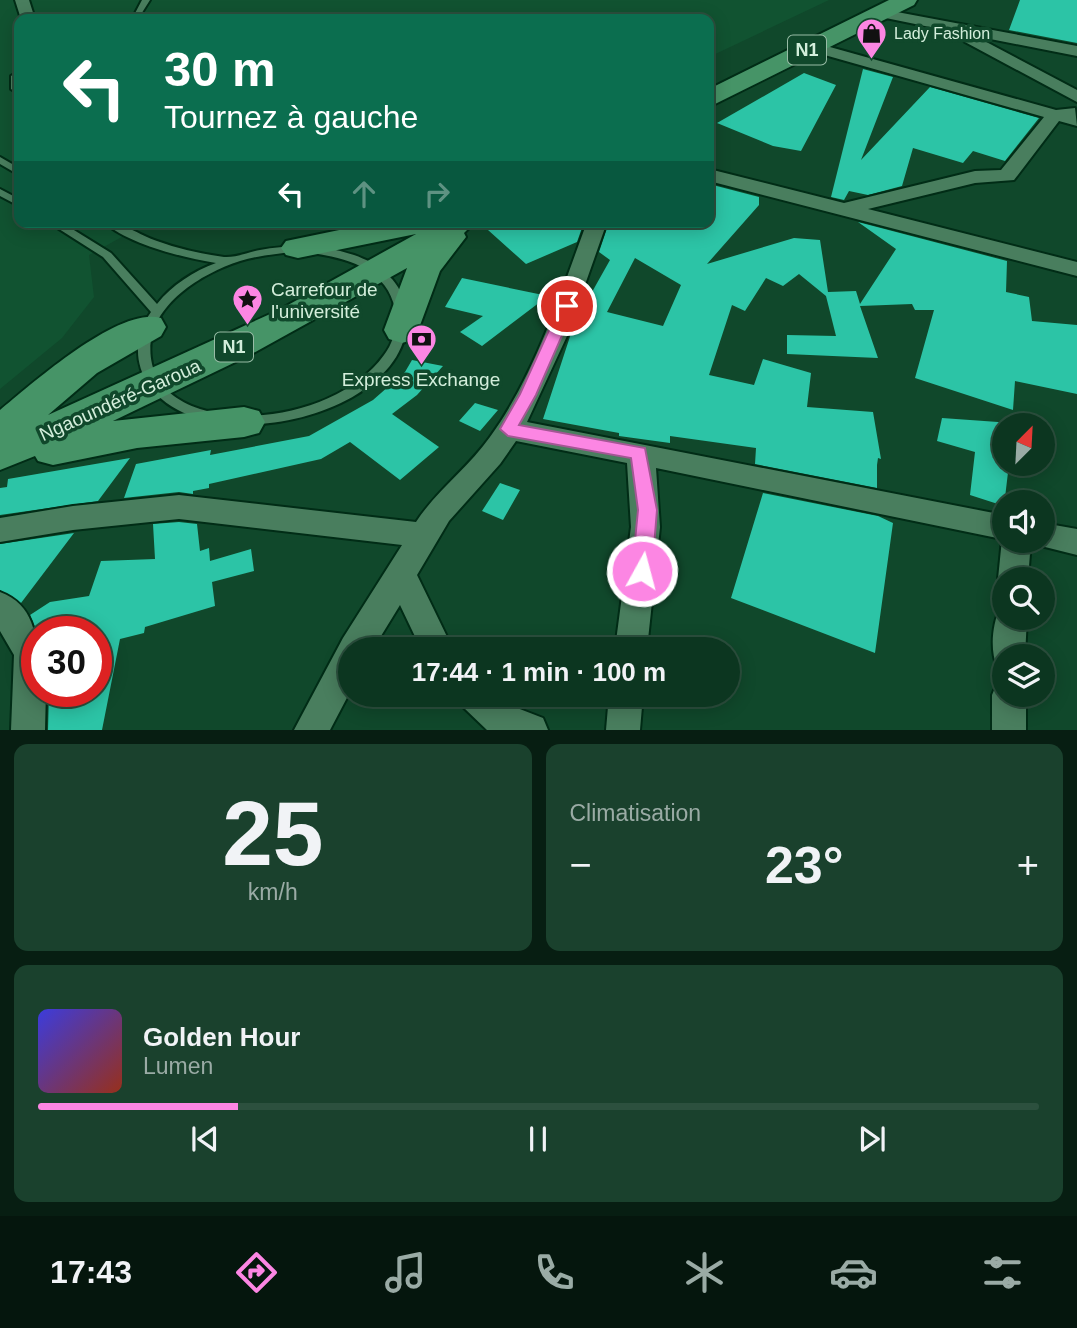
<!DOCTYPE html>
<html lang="fr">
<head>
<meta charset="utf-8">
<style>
  body { margin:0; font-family:Helvetica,sans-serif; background:#1a412d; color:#f1f3f6; height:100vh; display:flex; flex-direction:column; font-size:26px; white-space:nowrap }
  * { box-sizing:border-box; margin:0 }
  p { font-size:23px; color:#9aaba5 }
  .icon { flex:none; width:38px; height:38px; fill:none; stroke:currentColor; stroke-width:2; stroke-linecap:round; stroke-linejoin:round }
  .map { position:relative; height:730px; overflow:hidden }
  .panel { display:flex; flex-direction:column; gap:14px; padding:14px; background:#071e12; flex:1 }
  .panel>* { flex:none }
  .guide { position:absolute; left:14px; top:14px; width:700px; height:214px; border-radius:14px; box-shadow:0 4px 18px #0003,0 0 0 2px #2c503e; background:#0b6e4f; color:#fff; overflow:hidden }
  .needle { width:46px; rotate:24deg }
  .fabs { position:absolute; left:992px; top:413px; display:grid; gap:14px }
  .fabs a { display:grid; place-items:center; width:63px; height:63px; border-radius:50%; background:#0c3620; box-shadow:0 4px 18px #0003,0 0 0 2px #2c503e; font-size:35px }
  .speed { position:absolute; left:21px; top:616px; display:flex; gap:14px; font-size:35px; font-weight:700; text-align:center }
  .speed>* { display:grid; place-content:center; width:91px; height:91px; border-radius:50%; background:#0c3620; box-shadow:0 4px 18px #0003,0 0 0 2px #2c503e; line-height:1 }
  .speed .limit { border:10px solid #d22; background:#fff; color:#111 }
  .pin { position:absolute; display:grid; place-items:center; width:60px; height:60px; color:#fff; margin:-30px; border:4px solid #fff; border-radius:50%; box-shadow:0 2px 7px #0007 }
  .me { position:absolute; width:77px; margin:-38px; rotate:7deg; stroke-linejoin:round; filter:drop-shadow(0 0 5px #0008) }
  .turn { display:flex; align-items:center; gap:24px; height:147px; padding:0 35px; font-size:32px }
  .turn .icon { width:91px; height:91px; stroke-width:2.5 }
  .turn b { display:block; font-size:49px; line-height:60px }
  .lanes { display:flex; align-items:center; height:66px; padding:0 35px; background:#0003; justify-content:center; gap:35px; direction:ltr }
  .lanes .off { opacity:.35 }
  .big { font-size:52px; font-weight:800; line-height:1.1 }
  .panel .tile { flex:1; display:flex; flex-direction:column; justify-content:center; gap:10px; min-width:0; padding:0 24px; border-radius:14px; background:#1a412d }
  .panel .dial { align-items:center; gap:0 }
  .dial b { font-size:91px; line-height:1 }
  .song { display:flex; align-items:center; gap:21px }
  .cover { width:84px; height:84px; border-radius:10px; background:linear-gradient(135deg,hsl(240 70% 55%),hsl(10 70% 35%)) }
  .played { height:7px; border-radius:4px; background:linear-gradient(90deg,#fc86e3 20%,#2c503e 20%) }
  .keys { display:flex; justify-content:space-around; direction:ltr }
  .heat { display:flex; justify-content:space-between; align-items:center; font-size:38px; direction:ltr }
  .panel .tiles { flex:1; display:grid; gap:14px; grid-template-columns:1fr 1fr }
  .tile:last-child { grid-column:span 2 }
  .trip { position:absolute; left:338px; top:637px; width:402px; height:70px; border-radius:35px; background:#0c3620; box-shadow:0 4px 18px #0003,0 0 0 2px #2c503e; font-weight:800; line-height:70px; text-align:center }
  .tabs { display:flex; height:112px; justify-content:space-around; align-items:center; background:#05160d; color:#9aaba5 }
  .tabs .icon { width:49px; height:49px }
  .tabs .selected { color:#fc86e3 }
  .tabs b { font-size:32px; color:#f1f3f6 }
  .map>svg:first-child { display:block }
  .built { fill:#115331 }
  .building { fill:#2cc4a6; fill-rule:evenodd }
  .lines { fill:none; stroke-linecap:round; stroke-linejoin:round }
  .service-casing { stroke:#012c16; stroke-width:4 }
  .minor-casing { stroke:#012c16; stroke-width:4 }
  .trunk-casing { stroke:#012c16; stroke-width:4 }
  .service { fill:#497e5e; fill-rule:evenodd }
  .minor { fill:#497e5e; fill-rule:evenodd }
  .trunk { fill:#469467; fill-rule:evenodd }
  .route { fill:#fc86e3; stroke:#a45794; stroke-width:2 }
  .labels { text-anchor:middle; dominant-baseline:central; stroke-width:7; stroke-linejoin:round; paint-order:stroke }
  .far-poi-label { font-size:16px; fill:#d3eedb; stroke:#10482b; text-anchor:start }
  .shield { fill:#10482b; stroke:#98bca6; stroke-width:2 }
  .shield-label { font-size:18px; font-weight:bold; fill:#d3eedb }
  .poi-label { font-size:19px; fill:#d3eedb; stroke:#10482b; text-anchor:start }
  .street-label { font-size:19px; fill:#d3eedb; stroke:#10482b }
</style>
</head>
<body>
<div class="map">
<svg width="1077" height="730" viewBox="0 0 1077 730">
  <rect width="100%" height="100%" fill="#10482b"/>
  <!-- built -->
  <path class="built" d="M0 0H829L709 57V19H19V222H149L89 255 94 297 62 338 0 389Z"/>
  <!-- building -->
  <path class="building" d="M1020 0H1077V43L1009 30Z
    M863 69 893 77 861 160 930 87 1039 118 1005 161 973 151 963 163 913 148 902 186 868 195 849 191 844 200 831 197Z
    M804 73 836 85 801 151 773 146 717 123Z
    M709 184 759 197V205L707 264 794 238 820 240 828 292 856 291 860 304 896 249 858 222 1007 261 1006 292 1029 297 1032 321 1077 325V394L1015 381 1013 410 915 378 934 310H915L912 304 860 306 878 358 787 354V335L836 336 826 296 799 274 783 286 766 278 745 311 732 305 709 375 754 385 763 359 811 373 807 407 873 412 881 459 878 458 877 465V488L755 464 756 448 670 436V443L619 436V433L543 419 580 306 583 308 610 260 599 252 609 222H709ZM635 258 681 285 663 326 607 312Z
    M507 222H584L577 242 526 264 488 230Z
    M462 278 548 296 482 346 460 332 483 316 445 307Z
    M412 360 443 366 417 395 392 414 439 447 400 480 350 442 321 459 209 484V488L193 491V494L179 492 124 498 136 464 211 450 210 455 309 436 373 400 405 372Z
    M475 403 498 410 480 431 459 421Z
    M942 418 1012 423 1004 425V464H1009L1004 506 970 495 975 452 937 441Z
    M130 458 98 501 0 515V488L7 487 8 479Z
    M500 483 520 490 503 520 482 511Z
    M763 493 878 516 893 523 875 653 731 598Z
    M179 522 197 524 200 551 209 548 210 561 251 549 254 571 212 582 215 606 145 627 144 633 120 639 102 730H48L49 691H96V632H37L30 615 50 602 89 596 101 561 155 559 153 524Z
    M74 533 21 603 0 590V544Z"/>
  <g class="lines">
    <defs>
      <path id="service" d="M142 0H150L138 19H132Z
        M0 157 19 168V175L0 164Z
        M0 189 19 199V206L0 196Z
        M48 222H61L111 253 157 304C172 285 194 271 216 263 181 257 131 245 103 222 123 222 139 235 157 241 179 249 201 254 224 257 235 258 249 252 260 250 293 244 323 245 354 255 377 263 400 279 405 305 428 412 205 467 149 385 133 362 135 334 151 312L103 257ZM298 251C337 256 386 264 395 309 398 325 394 342 384 355 348 406 258 428 200 409 178 402 157 387 152 364 140 311 197 275 240 261 259 255 279 254 298 251Z"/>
      <path id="minor" d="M15 0H29L35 19H21Z
        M881 9 1077 46V56L975 36 1077 90V102L965 42 962 39 969 35 876 16 874 13Z
        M812 42 1056 110 1075 108 1077 126 1059 121 1014 180 975 183 868 209 1077 262V276L709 181V169L844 203 975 171 1001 170 1044 117 807 50V44Z
        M19 71V94L11 89V76Z
        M587 222H607L567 336 527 422 1004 515V541H1031L1028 579H1004V589H1002L998 579 1002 539 656 468 660 527 647 649H615L631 527 627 463 516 441 500 464 449 521 417 575 453 649H421L400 605 373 649H350V692L330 730H294L343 638 402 545 179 519 73 530 0 542V518L73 506 179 495 416 522C437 490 468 468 490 437 535 375 560 295 587 222Z
        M1043 523 1077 529V555L1033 544 1031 541H1043Z
        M0 592C43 608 37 654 37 691H46L45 730H11L14 655 0 631Z
        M1004 606V618H1027L1025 656H1004V670L997 667C990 650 992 625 1000 608Z
        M1004 680V695H1026V730H992V695L997 683Z
        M458 695H500L512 706 543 718 548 730H487L463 707Z
        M609 695H643L640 730H606Z"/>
      <path id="trunk" d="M889 0H917L914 5 709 107V89Z
        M378 222H475L464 233 466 237 440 271 415 339 402 343 389 339 384 330 407 268 248 356 113 421 244 407 259 411 265 422 259 433 244 437 137 448 53 465 38 461 35 456 0 470V410C33 383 119 306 161 318L166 327 161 336 97 373 48 415 279 310 416 234 298 258 286 255 281 248 286 241Z"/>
    </defs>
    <!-- service casing -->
    <use href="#service" class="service-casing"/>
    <!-- minor casing -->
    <use href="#minor" class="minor-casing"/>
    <!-- trunk casing -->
    <use href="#trunk" class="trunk-casing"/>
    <!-- service -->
    <use href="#service" class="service"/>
    <!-- minor -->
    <use href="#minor" class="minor"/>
    <!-- trunk -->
    <use href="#trunk" class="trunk"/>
  </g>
  <!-- route -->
  <path class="route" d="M567 301 575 306 536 395 519 425 645 448 657 510 652 571 649 577 642 580 635 577 632 571 638 510 631 458 508 436 500 429 520 394 560 306Z"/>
  <!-- icons -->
  <defs>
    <symbol id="shop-pin" viewBox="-11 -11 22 30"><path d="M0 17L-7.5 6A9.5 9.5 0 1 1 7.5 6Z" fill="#fc86e3" stroke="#10482b"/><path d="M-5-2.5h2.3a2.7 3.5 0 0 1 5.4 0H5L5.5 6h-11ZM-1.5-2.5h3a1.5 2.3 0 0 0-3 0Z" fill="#111"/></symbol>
    <symbol id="sight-pin" viewBox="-11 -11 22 30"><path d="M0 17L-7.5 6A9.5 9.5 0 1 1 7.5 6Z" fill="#fc86e3" stroke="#10482b"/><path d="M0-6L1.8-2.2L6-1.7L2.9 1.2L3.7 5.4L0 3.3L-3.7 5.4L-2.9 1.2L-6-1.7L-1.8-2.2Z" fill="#111"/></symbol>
    <symbol id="bank-pin" viewBox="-11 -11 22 30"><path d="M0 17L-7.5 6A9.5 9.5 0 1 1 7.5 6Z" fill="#fc86e3" stroke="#10482b"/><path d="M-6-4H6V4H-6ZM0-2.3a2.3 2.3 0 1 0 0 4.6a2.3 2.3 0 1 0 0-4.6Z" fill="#111"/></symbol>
  </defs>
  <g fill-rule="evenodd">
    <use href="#shop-pin" x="854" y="16" width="35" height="47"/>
    <use href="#sight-pin" x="230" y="282" width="35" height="47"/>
    <use href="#bank-pin" x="404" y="322" width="35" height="47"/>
  </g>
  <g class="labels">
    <!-- far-poi labels -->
    <g class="far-poi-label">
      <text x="894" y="33">Lady Fashion</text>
    </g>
    <!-- shield labels -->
    <g class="shield">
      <rect x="788" y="35.5" width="38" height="29" rx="5"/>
      <rect x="215" y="332.5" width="38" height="29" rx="5"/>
    </g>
    <g class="shield-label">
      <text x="807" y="50">N1</text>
      <text x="234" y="347">N1</text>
    </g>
    <!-- poi labels -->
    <g class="poi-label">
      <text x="271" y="289">Carrefour de<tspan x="271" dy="22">l'université</tspan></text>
      <text x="421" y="379" text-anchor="middle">Express Exchange</text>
    </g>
    <!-- street labels -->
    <g class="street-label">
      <text transform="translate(120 400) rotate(-24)">Ngaoundéré-Garoua</text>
    </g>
  </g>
</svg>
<div class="fabs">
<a><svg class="needle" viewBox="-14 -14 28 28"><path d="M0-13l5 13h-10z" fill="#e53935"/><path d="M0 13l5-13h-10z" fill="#9aaba5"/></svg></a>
<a><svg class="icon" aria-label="sound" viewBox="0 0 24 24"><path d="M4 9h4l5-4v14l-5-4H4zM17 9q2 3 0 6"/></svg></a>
<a><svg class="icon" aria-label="search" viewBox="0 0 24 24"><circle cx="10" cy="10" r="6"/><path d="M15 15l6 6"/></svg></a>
<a><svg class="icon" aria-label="layers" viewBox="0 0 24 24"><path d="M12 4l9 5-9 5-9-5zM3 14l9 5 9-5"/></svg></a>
</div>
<div class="speed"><div class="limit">30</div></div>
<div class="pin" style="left:567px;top:306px;background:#d93025"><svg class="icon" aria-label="arrive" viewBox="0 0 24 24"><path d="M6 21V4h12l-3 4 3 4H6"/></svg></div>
<svg class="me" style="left:642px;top:571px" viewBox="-20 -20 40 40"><circle r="17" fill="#fc86e3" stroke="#fff" stroke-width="3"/><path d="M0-11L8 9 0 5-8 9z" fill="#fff"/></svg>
<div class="trip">17:44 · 1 min · 100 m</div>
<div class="guide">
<div class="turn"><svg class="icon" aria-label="left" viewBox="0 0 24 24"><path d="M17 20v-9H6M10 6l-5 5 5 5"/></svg><div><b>30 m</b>Tournez à gauche</div></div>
<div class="lanes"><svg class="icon" aria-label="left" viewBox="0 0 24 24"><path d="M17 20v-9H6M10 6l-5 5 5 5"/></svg><svg class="icon off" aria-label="ahead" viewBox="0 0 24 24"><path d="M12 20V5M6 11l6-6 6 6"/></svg><svg class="icon off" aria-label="right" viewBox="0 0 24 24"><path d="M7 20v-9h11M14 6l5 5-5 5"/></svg></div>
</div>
</div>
<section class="panel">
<div class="tiles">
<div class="tile dial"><b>25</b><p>km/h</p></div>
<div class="tile"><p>Climatisation</p>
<div class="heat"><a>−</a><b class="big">23°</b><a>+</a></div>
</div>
<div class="tile">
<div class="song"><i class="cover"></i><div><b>Golden Hour</b><p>Lumen</p></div></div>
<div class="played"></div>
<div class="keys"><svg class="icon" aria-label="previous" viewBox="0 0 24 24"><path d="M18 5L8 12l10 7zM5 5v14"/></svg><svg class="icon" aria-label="pause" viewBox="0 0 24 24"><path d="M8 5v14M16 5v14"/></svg><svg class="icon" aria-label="next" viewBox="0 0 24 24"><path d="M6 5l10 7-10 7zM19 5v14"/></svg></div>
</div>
</div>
</section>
<nav class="tabs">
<b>17:43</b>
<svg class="icon selected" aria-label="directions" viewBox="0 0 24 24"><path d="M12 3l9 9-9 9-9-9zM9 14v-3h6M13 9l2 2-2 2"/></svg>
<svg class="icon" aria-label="music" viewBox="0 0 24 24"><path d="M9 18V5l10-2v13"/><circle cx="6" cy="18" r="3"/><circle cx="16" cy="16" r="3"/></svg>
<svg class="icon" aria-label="phone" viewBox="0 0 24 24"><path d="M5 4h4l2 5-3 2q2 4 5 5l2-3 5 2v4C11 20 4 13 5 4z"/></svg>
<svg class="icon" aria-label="climate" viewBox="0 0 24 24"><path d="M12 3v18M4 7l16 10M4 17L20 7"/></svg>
<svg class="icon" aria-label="car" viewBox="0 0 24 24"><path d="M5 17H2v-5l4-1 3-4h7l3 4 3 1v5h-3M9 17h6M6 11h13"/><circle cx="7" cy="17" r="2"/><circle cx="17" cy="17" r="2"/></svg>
<svg class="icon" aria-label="filters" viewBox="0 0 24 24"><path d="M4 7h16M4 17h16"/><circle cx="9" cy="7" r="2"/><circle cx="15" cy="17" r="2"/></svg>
</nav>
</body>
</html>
